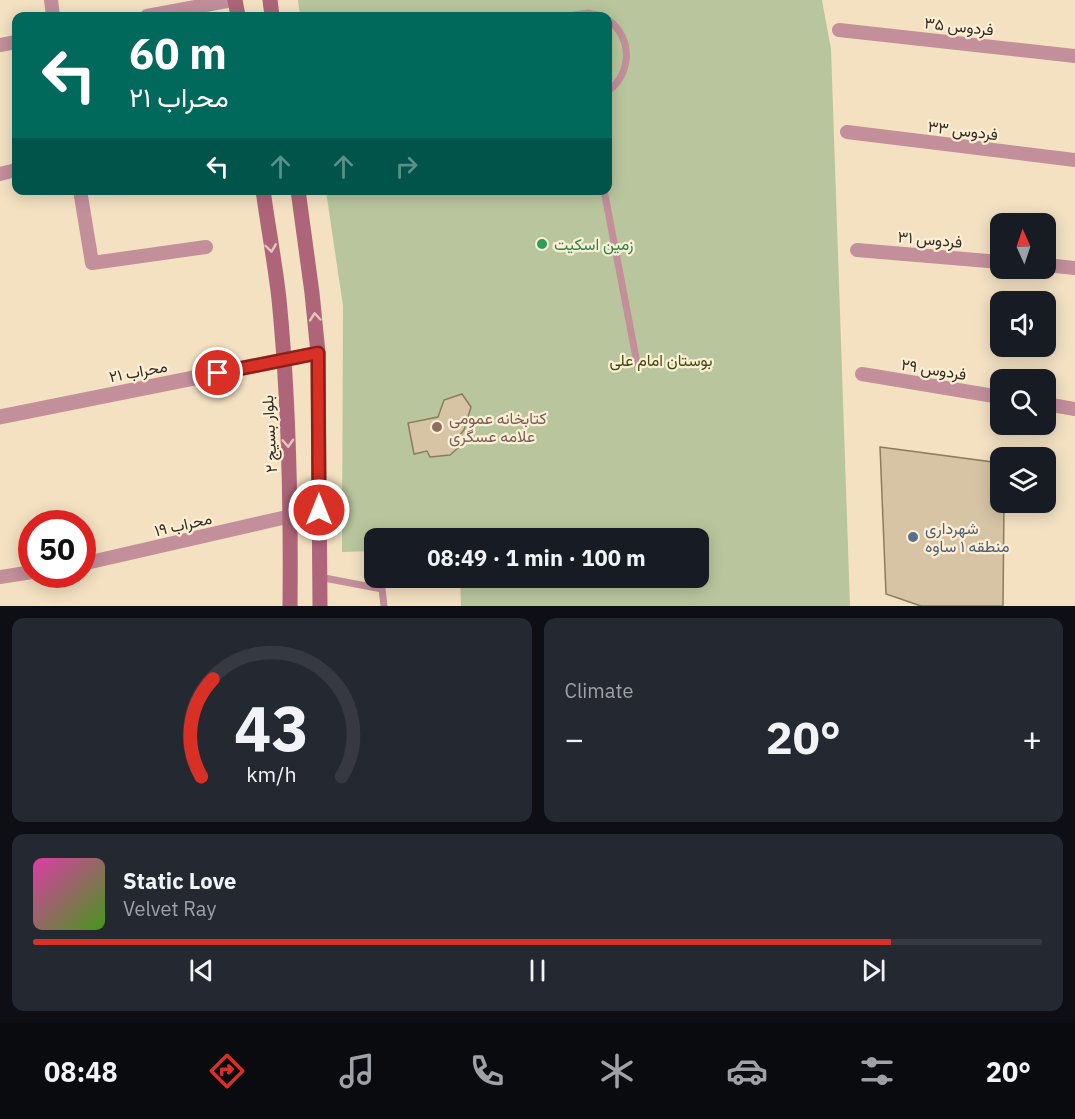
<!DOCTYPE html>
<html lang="en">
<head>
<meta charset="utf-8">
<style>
  body { margin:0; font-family:"IBM Plex Sans",Vazirmatn,sans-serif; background:#242831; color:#f1f3f6; height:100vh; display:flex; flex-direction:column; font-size:22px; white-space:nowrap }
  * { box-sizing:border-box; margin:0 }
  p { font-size:20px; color:#9ea1a6 }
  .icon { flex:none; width:33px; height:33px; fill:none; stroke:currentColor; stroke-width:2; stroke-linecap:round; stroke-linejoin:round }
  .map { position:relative; height:606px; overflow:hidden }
  .panel { display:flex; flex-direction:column; gap:12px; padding:12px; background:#0d0f14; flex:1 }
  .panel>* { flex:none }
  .top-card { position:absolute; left:12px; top:12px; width:600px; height:183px; border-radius:12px; box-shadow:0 3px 15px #0003; background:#00695c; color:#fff; overflow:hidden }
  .needle { width:39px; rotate:357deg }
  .controls { position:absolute; left:990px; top:213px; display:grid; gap:12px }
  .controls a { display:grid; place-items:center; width:66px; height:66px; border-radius:12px; background:#171b24; box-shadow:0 3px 15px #0003; font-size:30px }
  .speed { position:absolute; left:18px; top:510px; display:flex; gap:12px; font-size:30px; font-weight:700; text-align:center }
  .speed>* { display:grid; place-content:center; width:78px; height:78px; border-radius:50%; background:#171b24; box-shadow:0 3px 15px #0003; line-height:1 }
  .speed .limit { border:9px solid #d22; background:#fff; color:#111 }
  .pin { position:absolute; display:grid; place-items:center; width:51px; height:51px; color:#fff; margin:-26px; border:3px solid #fff; border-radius:50%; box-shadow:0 2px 6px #0007 }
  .me { position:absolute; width:66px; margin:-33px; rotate:0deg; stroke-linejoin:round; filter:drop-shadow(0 0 4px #0008) }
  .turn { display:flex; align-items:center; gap:21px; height:126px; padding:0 18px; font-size:27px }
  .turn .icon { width:78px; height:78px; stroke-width:2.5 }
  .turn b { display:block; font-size:42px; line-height:51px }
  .lanes { display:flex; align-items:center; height:57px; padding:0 18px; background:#0003; justify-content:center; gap:30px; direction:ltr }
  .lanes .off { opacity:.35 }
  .big { font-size:45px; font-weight:700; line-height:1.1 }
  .panel .widget { flex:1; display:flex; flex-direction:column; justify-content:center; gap:9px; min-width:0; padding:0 21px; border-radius:12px; background:#242831 }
  .panel .dial { align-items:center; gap:0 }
  .dial svg { height:156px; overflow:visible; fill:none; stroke:#363941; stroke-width:7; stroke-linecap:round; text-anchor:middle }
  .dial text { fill:#f1f3f6; stroke:none }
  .song { display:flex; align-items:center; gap:18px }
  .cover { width:72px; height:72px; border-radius:9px; background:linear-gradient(135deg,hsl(320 70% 55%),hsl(100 70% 35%)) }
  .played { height:6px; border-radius:3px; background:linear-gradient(90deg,#d93025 85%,#363941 85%) }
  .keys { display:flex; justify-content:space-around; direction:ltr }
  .heat { display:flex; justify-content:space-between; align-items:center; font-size:33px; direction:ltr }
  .panel .tiles { flex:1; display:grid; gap:12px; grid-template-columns:1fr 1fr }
  .widget:last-child { grid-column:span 2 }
  .trip { position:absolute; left:364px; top:528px; width:345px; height:60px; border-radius:12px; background:#171b24; box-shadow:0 3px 15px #0003; font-weight:700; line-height:60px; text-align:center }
  .menu { display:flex; height:96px; justify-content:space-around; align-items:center; background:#090b0e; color:#9ea1a6 }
  .menu .icon { width:42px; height:42px }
  .menu .on { color:#d93025 }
  .menu b { font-size:27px; color:#f1f3f6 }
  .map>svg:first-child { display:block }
  .green { fill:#b9c69d }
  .building { fill:#d6c4a5; stroke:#8c7c5f; stroke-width:1.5 }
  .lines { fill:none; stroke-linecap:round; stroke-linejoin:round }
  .service { stroke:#c28f9b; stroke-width:7 }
  .minor { stroke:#c28f9b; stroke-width:14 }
  .tertiary { stroke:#c28f9b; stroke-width:15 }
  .secondary { stroke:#ae6579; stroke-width:15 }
  .oneway { stroke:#e5c6ba }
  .route-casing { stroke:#8d1f18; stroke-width:15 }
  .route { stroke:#d93025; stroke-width:10 }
  .leisure-dot { fill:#2e9e5b; stroke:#fdefd6; stroke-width:2 }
  .education-dot { fill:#8d6e63; stroke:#fdefd6; stroke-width:2 }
  .service-dot { fill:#5c6f8a; stroke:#fdefd6; stroke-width:2 }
  .labels { text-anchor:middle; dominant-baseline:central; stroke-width:4.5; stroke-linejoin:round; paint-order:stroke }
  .street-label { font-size:16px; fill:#332c20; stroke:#fdefd6 }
  .leisure-label { font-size:16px; fill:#27864d; stroke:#fdefd6; text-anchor:start }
  .park-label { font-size:16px; fill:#3c4b08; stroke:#fdefd6 }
  .education-label { font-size:16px; fill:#785e54; stroke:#fdefd6; text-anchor:start }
  .service-label { font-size:16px; fill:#4e5e75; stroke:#fdefd6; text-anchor:start }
</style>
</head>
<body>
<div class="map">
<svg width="1075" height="606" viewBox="0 0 1075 606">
  <rect width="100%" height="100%" fill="#f3e1c2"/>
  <!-- green -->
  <path class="green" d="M298 0H822L831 49 850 606H461L460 578H699V538H375V551L342 552 343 306 326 191 608 190V16H300Z"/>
  <!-- building -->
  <path class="building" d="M462 394 471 407 464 430 458 437 460 446 450 455 430 457 427 451 414 454 408 423 438 417 444 400Z
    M880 447 1000 463V502H1004L1003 606H921L886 594Z"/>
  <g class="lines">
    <!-- service -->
    <path class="service" d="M569 16 588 13 601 16
      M608 20C633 37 632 74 608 91
      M604 190 637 363
      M319 577 382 589 384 606"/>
    <!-- minor -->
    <path class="minor" d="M51 0 53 16
      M147 16 232 0
      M839 30 1075 56
      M0 45 16 42
      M847 132 1075 160
      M0 174 16 170
      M80 190 92 263 206 247
      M857 250 1000 262
      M1046 265 1075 268
      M862 374 1000 397
      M1046 404 1075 409
      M82 564 291 516
      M0 577 32 572"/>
    <!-- tertiary -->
    <path class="tertiary" d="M0 417 318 353"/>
    <!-- secondary -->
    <path class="secondary" d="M235 0 238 16
      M270 0 272 16
      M263 190C268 227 275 263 279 299 289 401 291 504 290 606
      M298 190 312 293 318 353 320 606"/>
  </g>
  <!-- one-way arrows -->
  <defs><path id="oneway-chevron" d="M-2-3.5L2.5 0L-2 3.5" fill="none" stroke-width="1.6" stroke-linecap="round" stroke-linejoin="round" transform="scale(1.5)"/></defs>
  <g class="oneway">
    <use href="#oneway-chevron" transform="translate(271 248) rotate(82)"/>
    <use href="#oneway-chevron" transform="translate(315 317) rotate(-95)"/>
    <use href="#oneway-chevron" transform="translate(288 443) rotate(87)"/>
  </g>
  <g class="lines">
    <defs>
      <path id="route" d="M218 373 318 353 319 510"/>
    </defs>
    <!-- route casing -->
    <use href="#route" class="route-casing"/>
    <!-- route -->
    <use href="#route" class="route"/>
  </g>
  <!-- markers -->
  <circle class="leisure-dot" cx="542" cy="244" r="6"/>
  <circle class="education-dot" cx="437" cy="427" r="6"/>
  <circle class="service-dot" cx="913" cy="537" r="6"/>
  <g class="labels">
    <!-- street labels -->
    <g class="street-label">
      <text transform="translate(959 26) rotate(6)">فردوس ۳۵</text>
      <text transform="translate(963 130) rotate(7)">فردوس ۳۳</text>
      <text transform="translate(930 239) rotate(5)">فردوس ۳۱</text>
      <text transform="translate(934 369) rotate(9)">فردوس ۲۹</text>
      <text transform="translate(138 371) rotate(-11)">محراب ۲۱</text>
      <text transform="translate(269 434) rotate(-93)">بلوار بسیج ۲</text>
      <text transform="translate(183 524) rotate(-13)">محراب ۱۹</text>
    </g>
    <!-- leisure labels -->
    <g class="leisure-label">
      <text x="554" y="244">زمین اسکیت</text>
    </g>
    <!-- park labels -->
    <g class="park-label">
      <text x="661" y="360">بوستان امام علی</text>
    </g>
    <!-- education labels -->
    <g class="education-label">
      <text x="449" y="418">کتابخانه عمومی<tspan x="449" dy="18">علامه عسگری</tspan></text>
    </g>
    <!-- service labels -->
    <g class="service-label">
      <text x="925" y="528">شهرداری<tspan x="925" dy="18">منطقه ۱ ساوه</tspan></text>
    </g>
  </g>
</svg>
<div class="controls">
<a><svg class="needle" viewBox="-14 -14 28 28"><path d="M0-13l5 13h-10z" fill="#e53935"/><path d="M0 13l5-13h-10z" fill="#9ea1a6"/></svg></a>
<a><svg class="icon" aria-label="sound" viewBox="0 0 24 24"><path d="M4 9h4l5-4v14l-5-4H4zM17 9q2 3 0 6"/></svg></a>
<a><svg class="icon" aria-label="search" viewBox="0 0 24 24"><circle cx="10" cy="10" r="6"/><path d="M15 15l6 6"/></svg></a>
<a><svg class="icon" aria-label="layers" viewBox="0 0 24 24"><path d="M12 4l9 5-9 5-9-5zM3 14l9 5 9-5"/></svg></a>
</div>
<div class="speed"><div class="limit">50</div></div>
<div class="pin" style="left:218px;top:373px;background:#d93025"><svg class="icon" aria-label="arrive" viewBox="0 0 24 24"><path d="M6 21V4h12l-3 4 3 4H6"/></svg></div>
<svg class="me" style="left:319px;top:510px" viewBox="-20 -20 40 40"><circle r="17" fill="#d93025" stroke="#fff" stroke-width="3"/><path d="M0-11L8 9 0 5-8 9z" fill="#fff"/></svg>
<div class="trip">08:49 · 1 min · 100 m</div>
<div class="top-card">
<div class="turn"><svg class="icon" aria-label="left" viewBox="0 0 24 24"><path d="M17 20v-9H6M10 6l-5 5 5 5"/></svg><div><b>60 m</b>محراب ۲۱</div></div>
<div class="lanes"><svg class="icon" aria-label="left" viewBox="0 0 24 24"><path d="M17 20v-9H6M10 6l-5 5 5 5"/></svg><svg class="icon off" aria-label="ahead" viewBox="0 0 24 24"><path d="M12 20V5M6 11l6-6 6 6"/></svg><svg class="icon off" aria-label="ahead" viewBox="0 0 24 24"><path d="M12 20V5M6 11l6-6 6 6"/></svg><svg class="icon off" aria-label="right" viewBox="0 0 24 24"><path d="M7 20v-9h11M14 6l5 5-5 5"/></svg></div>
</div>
</div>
<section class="panel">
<div class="tiles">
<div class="widget dial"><svg viewBox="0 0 100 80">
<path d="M14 69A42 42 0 1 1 86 69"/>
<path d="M14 69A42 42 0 0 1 20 19" stroke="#d93025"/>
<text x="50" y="56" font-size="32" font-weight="700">43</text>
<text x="50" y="72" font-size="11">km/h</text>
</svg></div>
<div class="widget"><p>Climate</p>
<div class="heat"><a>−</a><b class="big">20°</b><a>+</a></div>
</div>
<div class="widget">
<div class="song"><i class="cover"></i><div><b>Static Love</b><p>Velvet Ray</p></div></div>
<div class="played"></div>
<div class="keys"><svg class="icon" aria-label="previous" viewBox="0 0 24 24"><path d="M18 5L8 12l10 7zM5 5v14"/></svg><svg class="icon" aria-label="pause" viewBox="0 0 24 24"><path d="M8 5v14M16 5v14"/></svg><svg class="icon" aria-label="next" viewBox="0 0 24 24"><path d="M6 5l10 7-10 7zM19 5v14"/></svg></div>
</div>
</div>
</section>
<nav class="menu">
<b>08:48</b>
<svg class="icon on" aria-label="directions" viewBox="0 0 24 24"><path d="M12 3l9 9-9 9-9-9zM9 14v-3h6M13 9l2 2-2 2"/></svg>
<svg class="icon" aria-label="music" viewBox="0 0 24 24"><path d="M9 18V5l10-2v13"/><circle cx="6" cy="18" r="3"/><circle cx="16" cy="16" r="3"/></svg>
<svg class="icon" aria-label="phone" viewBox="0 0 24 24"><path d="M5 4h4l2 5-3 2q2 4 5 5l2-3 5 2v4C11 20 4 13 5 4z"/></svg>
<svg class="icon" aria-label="climate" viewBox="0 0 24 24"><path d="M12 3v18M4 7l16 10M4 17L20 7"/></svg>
<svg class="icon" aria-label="car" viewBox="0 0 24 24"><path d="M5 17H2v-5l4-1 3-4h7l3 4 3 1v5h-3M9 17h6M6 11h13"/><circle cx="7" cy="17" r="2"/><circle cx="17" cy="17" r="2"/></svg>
<svg class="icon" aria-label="filters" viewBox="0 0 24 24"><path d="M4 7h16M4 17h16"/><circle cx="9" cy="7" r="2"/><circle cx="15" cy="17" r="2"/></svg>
<b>20°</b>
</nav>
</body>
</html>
